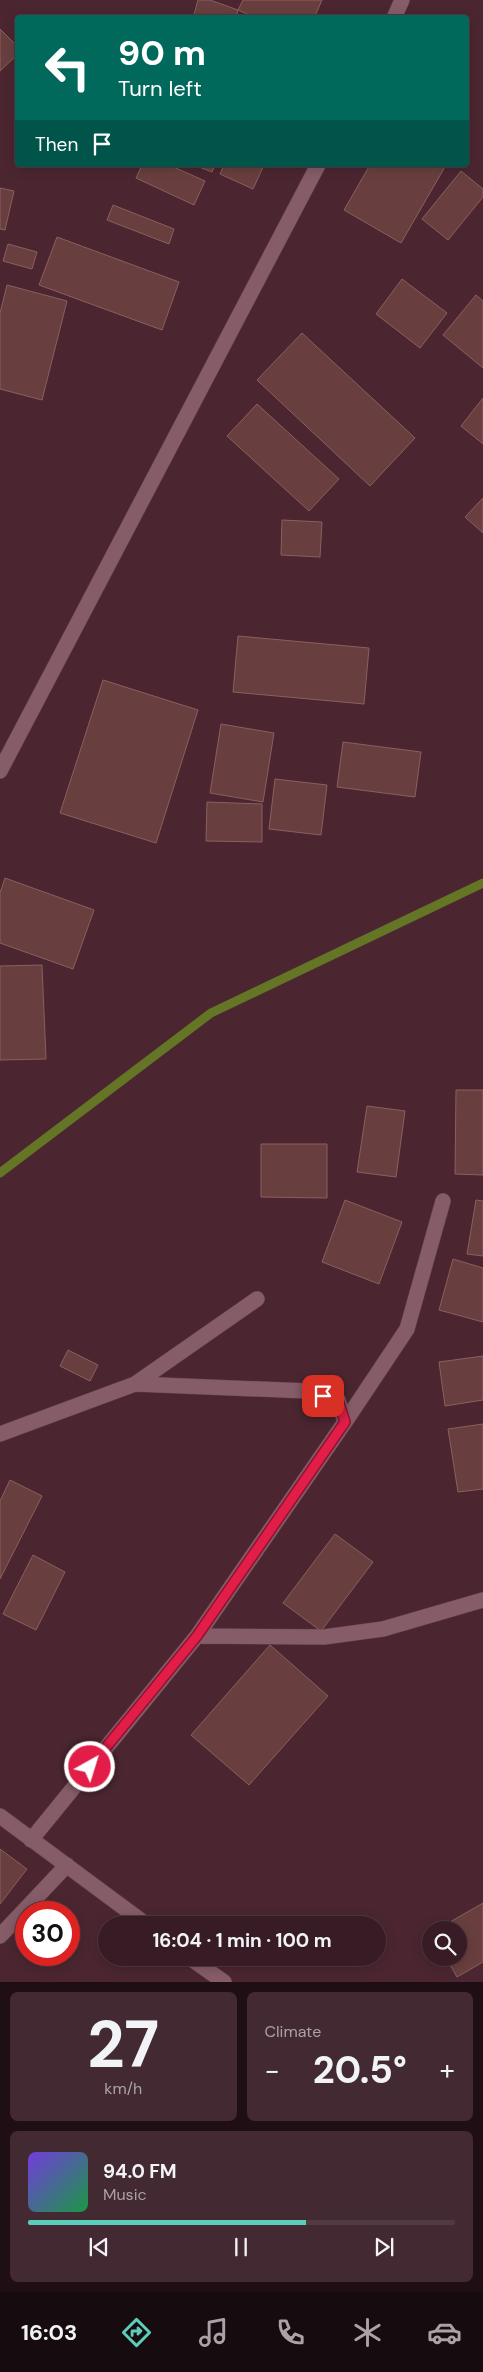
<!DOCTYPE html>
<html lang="en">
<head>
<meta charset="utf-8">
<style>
  body { margin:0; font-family:"DM Sans",sans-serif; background:#432932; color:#f1f3f6; height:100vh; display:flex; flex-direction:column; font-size:19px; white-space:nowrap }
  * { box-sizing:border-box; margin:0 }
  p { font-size:16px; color:#aba1a7 }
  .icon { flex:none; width:28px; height:28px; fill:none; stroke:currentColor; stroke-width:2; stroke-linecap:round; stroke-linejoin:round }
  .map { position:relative; height:1982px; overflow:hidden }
  .panel { display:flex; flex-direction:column; gap:10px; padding:10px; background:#1f0f14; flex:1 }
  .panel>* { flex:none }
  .hud { position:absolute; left:15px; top:15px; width:454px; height:152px; border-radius:5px; box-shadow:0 2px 12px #0003,0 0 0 1px #523a42; background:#00695c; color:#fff; overflow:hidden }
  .tools { position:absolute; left:422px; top:1921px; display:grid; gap:10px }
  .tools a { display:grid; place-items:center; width:45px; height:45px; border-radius:50%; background:#381c25; box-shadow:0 2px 12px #0003,0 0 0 1px #523a42; font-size:25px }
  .speed { position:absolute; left:15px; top:1901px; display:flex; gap:10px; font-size:25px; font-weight:700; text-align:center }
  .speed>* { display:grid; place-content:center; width:65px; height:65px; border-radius:50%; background:#381c25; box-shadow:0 2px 12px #0003,0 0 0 1px #523a42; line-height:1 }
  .speed .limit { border:8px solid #d22; background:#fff; color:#111 }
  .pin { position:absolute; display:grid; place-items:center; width:42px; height:42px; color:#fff; margin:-21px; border-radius:10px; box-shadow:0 2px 8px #0006 }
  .me { position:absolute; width:55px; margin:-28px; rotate:39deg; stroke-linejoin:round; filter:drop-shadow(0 0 4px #0008) }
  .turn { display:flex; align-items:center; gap:18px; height:105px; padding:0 20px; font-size:22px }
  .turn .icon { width:65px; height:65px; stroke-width:2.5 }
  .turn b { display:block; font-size:35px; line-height:42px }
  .then { display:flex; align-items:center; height:48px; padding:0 20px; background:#0003; gap:10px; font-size:19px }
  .big { font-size:38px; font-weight:700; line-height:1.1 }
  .panel .card { flex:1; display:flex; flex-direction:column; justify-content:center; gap:8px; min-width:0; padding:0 18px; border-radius:8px; background:#432932 }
  .panel .dial { align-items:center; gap:0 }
  .dial b { font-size:65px; line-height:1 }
  .song { display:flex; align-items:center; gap:15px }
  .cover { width:60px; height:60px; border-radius:8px; background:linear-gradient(135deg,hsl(260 70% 55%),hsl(140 70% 35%)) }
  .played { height:5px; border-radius:2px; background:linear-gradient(90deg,#5bcebb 65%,#523a42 65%) }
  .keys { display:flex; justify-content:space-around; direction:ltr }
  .heat { display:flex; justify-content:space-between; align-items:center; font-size:28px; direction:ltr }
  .panel .tiles { flex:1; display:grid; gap:10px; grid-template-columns:1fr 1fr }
  .card:last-child { grid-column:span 2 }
  .trip { position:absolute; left:98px; top:1916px; width:288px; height:50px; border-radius:25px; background:#381c25; box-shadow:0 2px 12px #0003,0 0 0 1px #523a42; font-weight:700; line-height:50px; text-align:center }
  .menu { display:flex; height:80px; justify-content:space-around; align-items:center; background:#160b0f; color:#aba1a7 }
  .menu .icon { width:35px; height:35px }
  .menu .selected { color:#5bcebb }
  .menu b { font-size:22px; color:#f1f3f6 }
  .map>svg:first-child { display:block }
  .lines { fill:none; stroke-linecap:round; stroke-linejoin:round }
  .stream { stroke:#647625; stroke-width:9 }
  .building { fill:#683f3e; stroke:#8b5f5e }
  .minor-casing { stroke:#64454f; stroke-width:16 }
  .minor { stroke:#865c68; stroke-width:15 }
  .route-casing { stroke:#92132f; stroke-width:12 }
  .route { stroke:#e11d48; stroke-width:9 }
</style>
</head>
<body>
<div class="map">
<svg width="483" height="1982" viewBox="0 0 483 1982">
  <rect width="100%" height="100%" fill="#4b2631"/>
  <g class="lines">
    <!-- stream -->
    <path class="stream" d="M0 1173 211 1013 483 883"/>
  </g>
  <!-- building -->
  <path class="building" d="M198 0H210L238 10 236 18H193Z
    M243 0H322L314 18H256L238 10Z
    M0 29 18 47V54L0 71Z
    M142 165H169L205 181 194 205 136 178Z
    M194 165H215L212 172Z
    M224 165H264L253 189 220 174Z
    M370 165H446L401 243 344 210Z
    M461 171 483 189V197L448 240 422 219Z
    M0 188 14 191 5 230 0 229Z
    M113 205 174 229 169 244 107 220Z
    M57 237 179 282 162 330 39 285Z
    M8 244 37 252 32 269 3 261Z
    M402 279 447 313 420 348 376 314Z
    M7 285 67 301 42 400 0 389V313Z
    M476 295 483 301V368L443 335Z
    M302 333 415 438 370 486 257 380Z
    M483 398V444L461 426Z
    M257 404 339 479 309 511 227 436Z
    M483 498V533L465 517Z
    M282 520 322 522 320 557 281 555Z
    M238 636 369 648 364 704 233 692Z
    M103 680 198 710 156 843 60 813Z
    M221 724 274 733 263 802 210 793Z
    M343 742 421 752 415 797 337 787Z
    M275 779 327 785 321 835 269 829Z
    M207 802 262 804V842L206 841Z
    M5 878 94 910 73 969 0 943V893Z
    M42 965 46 1059 0 1060V966Z
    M456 1090H483V1175L455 1174Z
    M367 1106 405 1111 396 1177 357 1172Z
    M261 1144H327V1198L261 1197Z
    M345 1200 402 1222 379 1284 322 1262Z
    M476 1200 483 1201V1256L467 1254Z
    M453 1259 483 1268V1322L439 1310Z
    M68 1350 98 1365 90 1381 60 1366Z
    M483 1356V1400L445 1406 439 1362Z
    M483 1424V1489L458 1492 448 1429Z
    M10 1480 42 1496 0 1579V1501Z
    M335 1534 373 1562 321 1631 283 1603Z
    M33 1555 65 1572 36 1630 3 1614Z
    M270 1645 328 1696 249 1785 191 1735Z
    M0 1849 27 1869 0 1904Z
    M483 1903V1962L457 1977 446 1958H459V1930H436Z"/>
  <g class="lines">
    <defs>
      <path id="minor" d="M394 18 402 0
        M0 771 318 165
        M345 1422 407 1329 443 1201
        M0 1434 135 1384 257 1299
        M197 1636 324 1637 383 1629 483 1600
        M0 1816 147 1925
        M31 1840 197 1636 345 1422 338 1400 308 1391 135 1384
        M0 1936 67 1865
        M190 1958 224 1982"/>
    </defs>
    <!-- minor casing -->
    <use href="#minor" class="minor-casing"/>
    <!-- minor -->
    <use href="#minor" class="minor"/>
  </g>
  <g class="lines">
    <defs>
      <path id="route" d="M90 1767 197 1636 345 1422 338 1400 323 1396"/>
    </defs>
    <!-- route casing -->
    <use href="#route" class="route-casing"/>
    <!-- route -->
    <use href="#route" class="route"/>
  </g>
</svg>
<div class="tools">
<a><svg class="icon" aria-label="search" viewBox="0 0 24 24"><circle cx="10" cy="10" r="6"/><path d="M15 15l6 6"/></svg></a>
</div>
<div class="speed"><div class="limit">30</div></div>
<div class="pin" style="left:323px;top:1396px;background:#d93025"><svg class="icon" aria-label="arrive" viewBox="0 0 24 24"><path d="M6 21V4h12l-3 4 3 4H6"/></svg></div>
<svg class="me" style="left:90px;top:1767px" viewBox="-20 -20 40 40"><circle r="17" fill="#e11d48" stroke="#fff" stroke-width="3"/><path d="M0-11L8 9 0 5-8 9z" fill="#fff"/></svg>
<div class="trip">16:04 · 1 min · 100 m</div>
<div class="hud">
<div class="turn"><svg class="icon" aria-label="left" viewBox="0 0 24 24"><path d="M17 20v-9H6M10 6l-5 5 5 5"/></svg><div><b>90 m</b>Turn left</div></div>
<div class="then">Then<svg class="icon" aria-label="arrive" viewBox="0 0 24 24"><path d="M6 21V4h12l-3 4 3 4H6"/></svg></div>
</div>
</div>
<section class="panel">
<div class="tiles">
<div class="card dial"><b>27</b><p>km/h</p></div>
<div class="card"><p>Climate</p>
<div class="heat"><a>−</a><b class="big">20.5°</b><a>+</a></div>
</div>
<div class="card">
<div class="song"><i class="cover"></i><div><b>94.0 FM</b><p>Music</p></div></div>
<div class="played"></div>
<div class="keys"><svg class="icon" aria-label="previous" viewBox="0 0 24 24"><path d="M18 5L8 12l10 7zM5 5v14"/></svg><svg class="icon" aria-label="pause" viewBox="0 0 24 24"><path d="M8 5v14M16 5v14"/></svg><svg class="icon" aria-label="next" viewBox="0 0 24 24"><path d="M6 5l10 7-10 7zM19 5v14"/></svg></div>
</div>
</div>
</section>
<nav class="menu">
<b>16:03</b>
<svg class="icon selected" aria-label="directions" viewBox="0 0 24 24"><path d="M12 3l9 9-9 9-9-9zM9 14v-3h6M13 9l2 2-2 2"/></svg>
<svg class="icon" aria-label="music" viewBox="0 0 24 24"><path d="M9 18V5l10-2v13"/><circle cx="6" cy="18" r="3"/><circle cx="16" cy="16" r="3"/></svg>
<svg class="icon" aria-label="phone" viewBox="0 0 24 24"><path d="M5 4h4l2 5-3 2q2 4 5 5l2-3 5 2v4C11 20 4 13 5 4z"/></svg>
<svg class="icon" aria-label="climate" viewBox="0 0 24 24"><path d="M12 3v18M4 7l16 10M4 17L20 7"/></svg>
<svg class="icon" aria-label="car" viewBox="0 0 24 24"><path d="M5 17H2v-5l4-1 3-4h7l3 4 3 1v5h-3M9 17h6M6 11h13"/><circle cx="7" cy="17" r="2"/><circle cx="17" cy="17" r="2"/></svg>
</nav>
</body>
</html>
